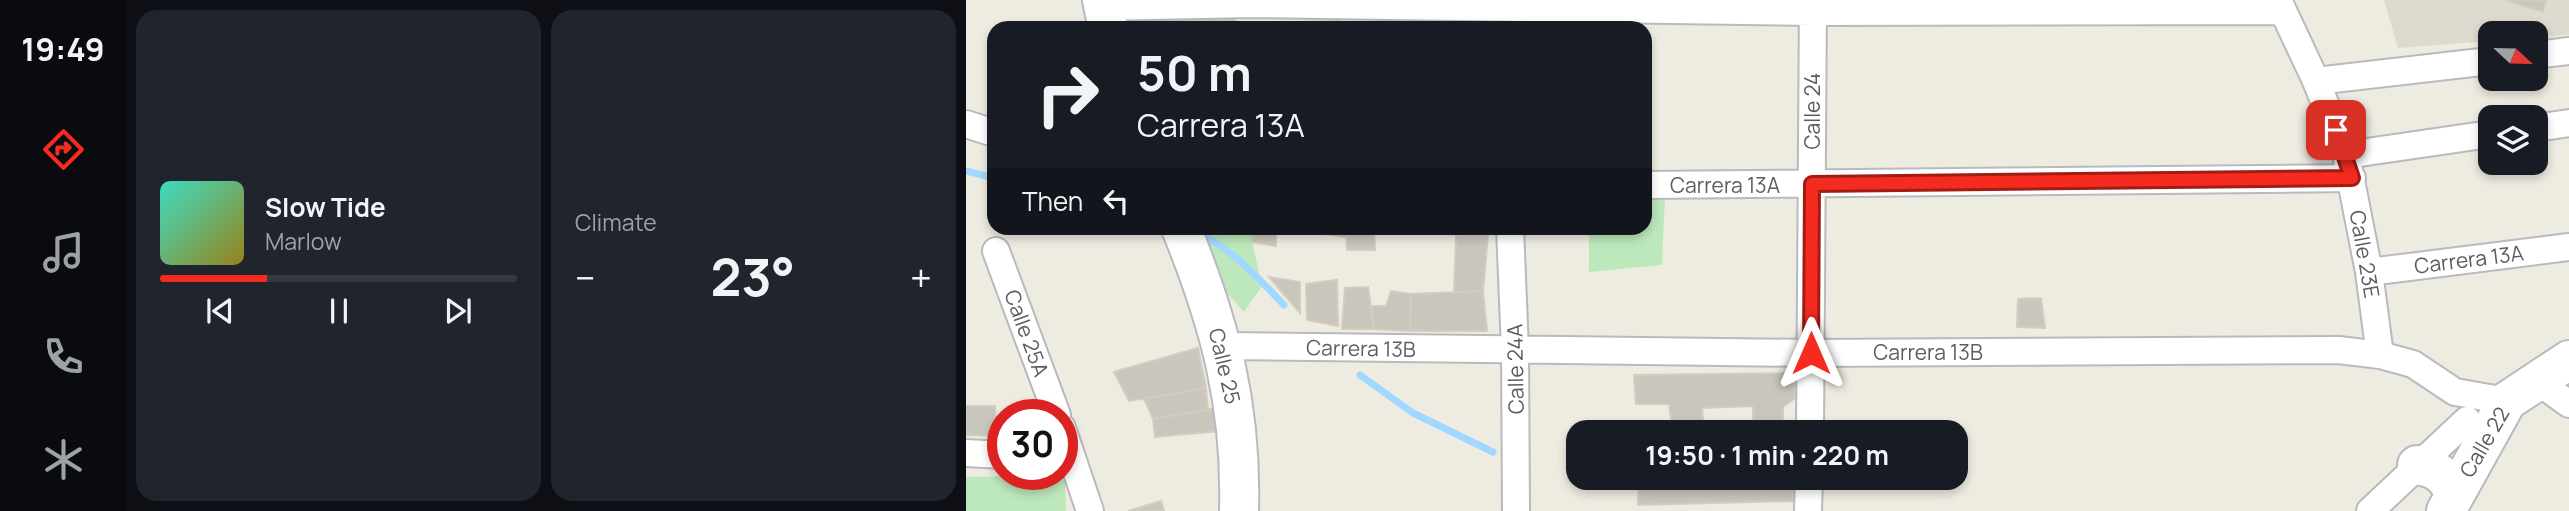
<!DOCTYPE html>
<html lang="en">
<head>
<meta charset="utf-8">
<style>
  body { margin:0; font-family:Manrope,sans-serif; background:#20242c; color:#f1f3f6; height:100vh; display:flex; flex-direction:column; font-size:26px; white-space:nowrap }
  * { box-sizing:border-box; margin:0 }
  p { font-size:23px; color:#9ea1a6 }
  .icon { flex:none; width:38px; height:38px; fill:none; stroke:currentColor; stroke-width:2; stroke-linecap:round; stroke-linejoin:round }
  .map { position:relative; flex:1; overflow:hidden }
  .details { display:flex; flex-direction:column; gap:10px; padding:10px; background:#0d0f14; width:840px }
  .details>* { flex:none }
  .banner { position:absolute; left:21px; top:21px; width:665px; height:214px; border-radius:21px; box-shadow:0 4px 10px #0003; background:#171b24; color:#f1f3f6; overflow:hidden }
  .needle { width:46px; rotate:112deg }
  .tools { position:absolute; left:1512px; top:21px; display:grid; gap:14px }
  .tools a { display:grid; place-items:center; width:70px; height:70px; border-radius:14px; background:#171b24; box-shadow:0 4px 10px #0003; font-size:35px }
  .speed { position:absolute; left:21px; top:399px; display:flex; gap:14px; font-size:35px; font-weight:700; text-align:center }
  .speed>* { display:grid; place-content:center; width:91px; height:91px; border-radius:50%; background:#171b24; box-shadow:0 4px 10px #0003; line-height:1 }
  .speed .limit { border:10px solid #d22; background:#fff; color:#111 }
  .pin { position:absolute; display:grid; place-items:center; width:60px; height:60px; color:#fff; margin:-30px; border-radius:14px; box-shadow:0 4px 10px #0006 }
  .me { position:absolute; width:77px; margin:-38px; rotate:0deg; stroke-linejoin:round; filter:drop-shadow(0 0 5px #0008) }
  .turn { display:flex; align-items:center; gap:24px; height:147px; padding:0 35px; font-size:32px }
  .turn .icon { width:91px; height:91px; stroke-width:2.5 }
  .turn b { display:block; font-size:49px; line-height:60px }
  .then { display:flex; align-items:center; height:66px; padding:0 35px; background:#0003; gap:14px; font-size:26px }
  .big { font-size:52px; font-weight:700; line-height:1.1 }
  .details .widget { flex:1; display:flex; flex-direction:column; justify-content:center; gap:10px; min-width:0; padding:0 24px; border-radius:21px; background:#20242c }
  .song { display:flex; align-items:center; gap:21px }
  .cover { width:84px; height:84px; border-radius:10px; background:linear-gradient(135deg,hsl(170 70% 55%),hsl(50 70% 35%)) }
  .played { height:7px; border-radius:4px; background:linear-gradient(90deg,#f62b1f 30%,#363941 30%) }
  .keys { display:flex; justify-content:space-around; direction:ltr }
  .heat { display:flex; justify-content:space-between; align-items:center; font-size:38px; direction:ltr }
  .details .tiles { flex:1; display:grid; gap:10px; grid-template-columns:repeat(2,1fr) }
  .trip { position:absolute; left:600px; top:420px; width:402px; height:70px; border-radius:21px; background:#171b24; box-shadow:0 4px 10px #0003; font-weight:700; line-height:70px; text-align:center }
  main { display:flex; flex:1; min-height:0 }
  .tab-bar { display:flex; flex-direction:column; width:126px; justify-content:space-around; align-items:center; background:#090b0e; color:#9ea1a6 }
  .tab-bar .icon { width:49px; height:49px }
  .tab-bar .on { color:#f62b1f }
  .tab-bar b { font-size:32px; color:#f1f3f6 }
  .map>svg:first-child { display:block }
  .education { fill:#dedad0 }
  .green { fill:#bce8bb }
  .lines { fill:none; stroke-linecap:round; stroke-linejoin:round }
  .stream { stroke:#a1d8ff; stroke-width:7 }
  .building { fill:#c9c6be; stroke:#d3cdbf; stroke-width:2 }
  .street-casing { stroke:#b7babf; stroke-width:30 }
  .secondary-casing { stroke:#b7bbc1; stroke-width:42 }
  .street { stroke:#fff; stroke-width:26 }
  .secondary { stroke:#fff; stroke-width:38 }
  .route-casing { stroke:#a01c14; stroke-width:18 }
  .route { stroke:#f62b1f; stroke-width:12 }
  .labels { text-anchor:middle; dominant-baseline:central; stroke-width:7; stroke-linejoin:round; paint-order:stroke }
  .street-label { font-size:21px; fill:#5a5e64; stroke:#fff }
</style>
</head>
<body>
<main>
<nav class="tab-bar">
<b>19:49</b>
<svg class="icon on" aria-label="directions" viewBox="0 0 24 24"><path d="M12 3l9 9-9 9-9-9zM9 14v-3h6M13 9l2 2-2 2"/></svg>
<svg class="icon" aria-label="music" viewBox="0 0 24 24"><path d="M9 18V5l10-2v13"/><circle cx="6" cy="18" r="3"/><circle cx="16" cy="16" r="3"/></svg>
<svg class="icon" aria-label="phone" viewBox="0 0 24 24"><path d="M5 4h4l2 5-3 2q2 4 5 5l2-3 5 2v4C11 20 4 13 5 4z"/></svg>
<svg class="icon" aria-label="climate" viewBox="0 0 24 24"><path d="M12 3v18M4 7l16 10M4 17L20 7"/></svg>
</nav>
<section class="details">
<div class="tiles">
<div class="widget">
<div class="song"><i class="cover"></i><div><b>Slow Tide</b><p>Marlow</p></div></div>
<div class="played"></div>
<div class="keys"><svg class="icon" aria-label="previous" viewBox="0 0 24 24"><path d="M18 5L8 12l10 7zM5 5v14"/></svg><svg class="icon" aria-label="pause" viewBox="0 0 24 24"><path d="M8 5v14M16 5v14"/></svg><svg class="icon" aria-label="next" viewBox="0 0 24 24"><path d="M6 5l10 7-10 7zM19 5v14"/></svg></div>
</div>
<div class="widget"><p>Climate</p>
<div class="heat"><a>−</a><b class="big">23°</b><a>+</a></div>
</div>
</div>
</section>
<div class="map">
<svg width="1603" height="511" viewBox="0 0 1603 511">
  <rect width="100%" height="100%" fill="#eeebe1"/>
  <!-- education -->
  <path class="education" d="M1418 0H1603V35L1570 37V33H1524V41L1432 48Z"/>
  <!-- green -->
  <path class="green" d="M679 195 699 196 696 265 623 272V228H679Z
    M230 228H287L286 242 296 286 278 312 244 274Z
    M99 475 100 511H0V477Z"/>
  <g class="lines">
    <!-- stream -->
    <path class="stream" d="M0 171 28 178
      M230 233C263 245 294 280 318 305
      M394 375 447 413 527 452"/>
  </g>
  <!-- building -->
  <path class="building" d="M1539 0H1580L1577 12Z
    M269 19V28H159L157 22Z
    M438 19V28H406V20Z
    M375 21V28H328V22Z
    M443 21 478 22V28H443Z
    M483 22H521V28H483Z
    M287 228H310V246L286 242Z
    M333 228H380V237L333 230Z
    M380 228H408L409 250H381Z
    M409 228H441V231L409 233Z
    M489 228H522V235L490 236Z
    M522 235 517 291 488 292 490 236Z
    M303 277 334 282V313Z
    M371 280 372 326 341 320 340 284Z
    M402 287 408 329H376L379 288Z
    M425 291 445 294 444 331 408 329 405 306H420Z
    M517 291 521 331H444L445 294Z
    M1075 298 1079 328 1051 327 1052 299Z
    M232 348 240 388 163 401 148 372Z
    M827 373 829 398 817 407V432H787V406L736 408 738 429 707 432 703 404H670L668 375Z
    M240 388 242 410 187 419 178 399Z
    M0 406H29L30 436 0 435Z
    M251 408 254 431 189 437 187 419Z
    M673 478H827V501L672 505Z
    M195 501 198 511H162Z"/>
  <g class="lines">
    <defs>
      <path id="street" d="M1312 0 1350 81 1380 155 1403 272 1414 355
        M137 7 285 4 846 12 1316 11
        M1570 55 1603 51
        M1350 81 1524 61
        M0 124 28 133
        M1570 128 1603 123
        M1380 155 1524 134
        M679 185 1386 178
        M544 228 549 350 550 511
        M30 251 91 415
        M1403 272 1603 247
        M257 346 845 353 1373 350 1414 355 1447 364 1489 392 1541 401
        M1570 380 1603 404
        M96 428 124 511
        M844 432 847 0
        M0 453 37 455
        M842 511 843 478
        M1404 511 1501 420"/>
      <path id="secondary" d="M136 0 142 28
        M215 228C254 324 276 406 273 511
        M1451 465C1470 468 1482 476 1488 494
        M1480 511 1541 401 1603 360"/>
    </defs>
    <!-- street casing -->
    <use href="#street" class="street-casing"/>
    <!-- secondary casing -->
    <use href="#secondary" class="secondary-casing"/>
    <!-- street -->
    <use href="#street" class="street"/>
    <!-- secondary -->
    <use href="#secondary" class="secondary"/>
  </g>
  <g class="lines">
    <defs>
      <path id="route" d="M845 353 846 184 1386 178 1370 130"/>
    </defs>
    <!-- route casing -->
    <use href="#route" class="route-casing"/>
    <!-- route -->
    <use href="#route" class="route"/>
  </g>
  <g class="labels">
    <!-- street labels -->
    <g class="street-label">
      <text transform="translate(846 111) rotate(-90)">Calle 24</text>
      <text x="759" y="185">Carrera 13A</text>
      <text transform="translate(1399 254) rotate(80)">Calle 23E</text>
      <text transform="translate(1503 259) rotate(-7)">Carrera 13A</text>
      <text transform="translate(61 333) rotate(70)">Calle 25A</text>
      <text transform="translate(395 348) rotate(1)">Carrera 13B</text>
      <text x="962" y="352">Carrera 13B</text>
      <text transform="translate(259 366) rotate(77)">Calle 25</text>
      <text transform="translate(549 369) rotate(-91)">Calle 24A</text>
      <text transform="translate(1518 442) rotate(-60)">Calle 22</text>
    </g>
  </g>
</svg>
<div class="tools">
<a><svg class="needle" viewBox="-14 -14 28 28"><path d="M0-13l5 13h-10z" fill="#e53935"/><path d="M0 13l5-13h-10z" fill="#9ea1a6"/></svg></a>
<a><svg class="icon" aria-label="layers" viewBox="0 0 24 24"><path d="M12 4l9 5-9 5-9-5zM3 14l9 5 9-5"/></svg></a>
</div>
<div class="speed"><div class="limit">30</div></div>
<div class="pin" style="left:1370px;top:130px;background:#d93025"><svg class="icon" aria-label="arrive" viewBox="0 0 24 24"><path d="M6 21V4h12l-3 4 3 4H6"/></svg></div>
<svg class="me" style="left:845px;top:353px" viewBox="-20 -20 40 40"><path d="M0-17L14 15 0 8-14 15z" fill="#f62b1f" stroke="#fff" stroke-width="4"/></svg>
<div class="trip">19:50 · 1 min · 220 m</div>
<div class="banner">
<div class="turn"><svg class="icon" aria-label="right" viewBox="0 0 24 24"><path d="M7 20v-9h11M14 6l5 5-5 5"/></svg><div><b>50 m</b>Carrera 13A</div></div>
<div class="then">Then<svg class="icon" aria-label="left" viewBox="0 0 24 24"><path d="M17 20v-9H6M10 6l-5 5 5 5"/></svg></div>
</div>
</div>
</main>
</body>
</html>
